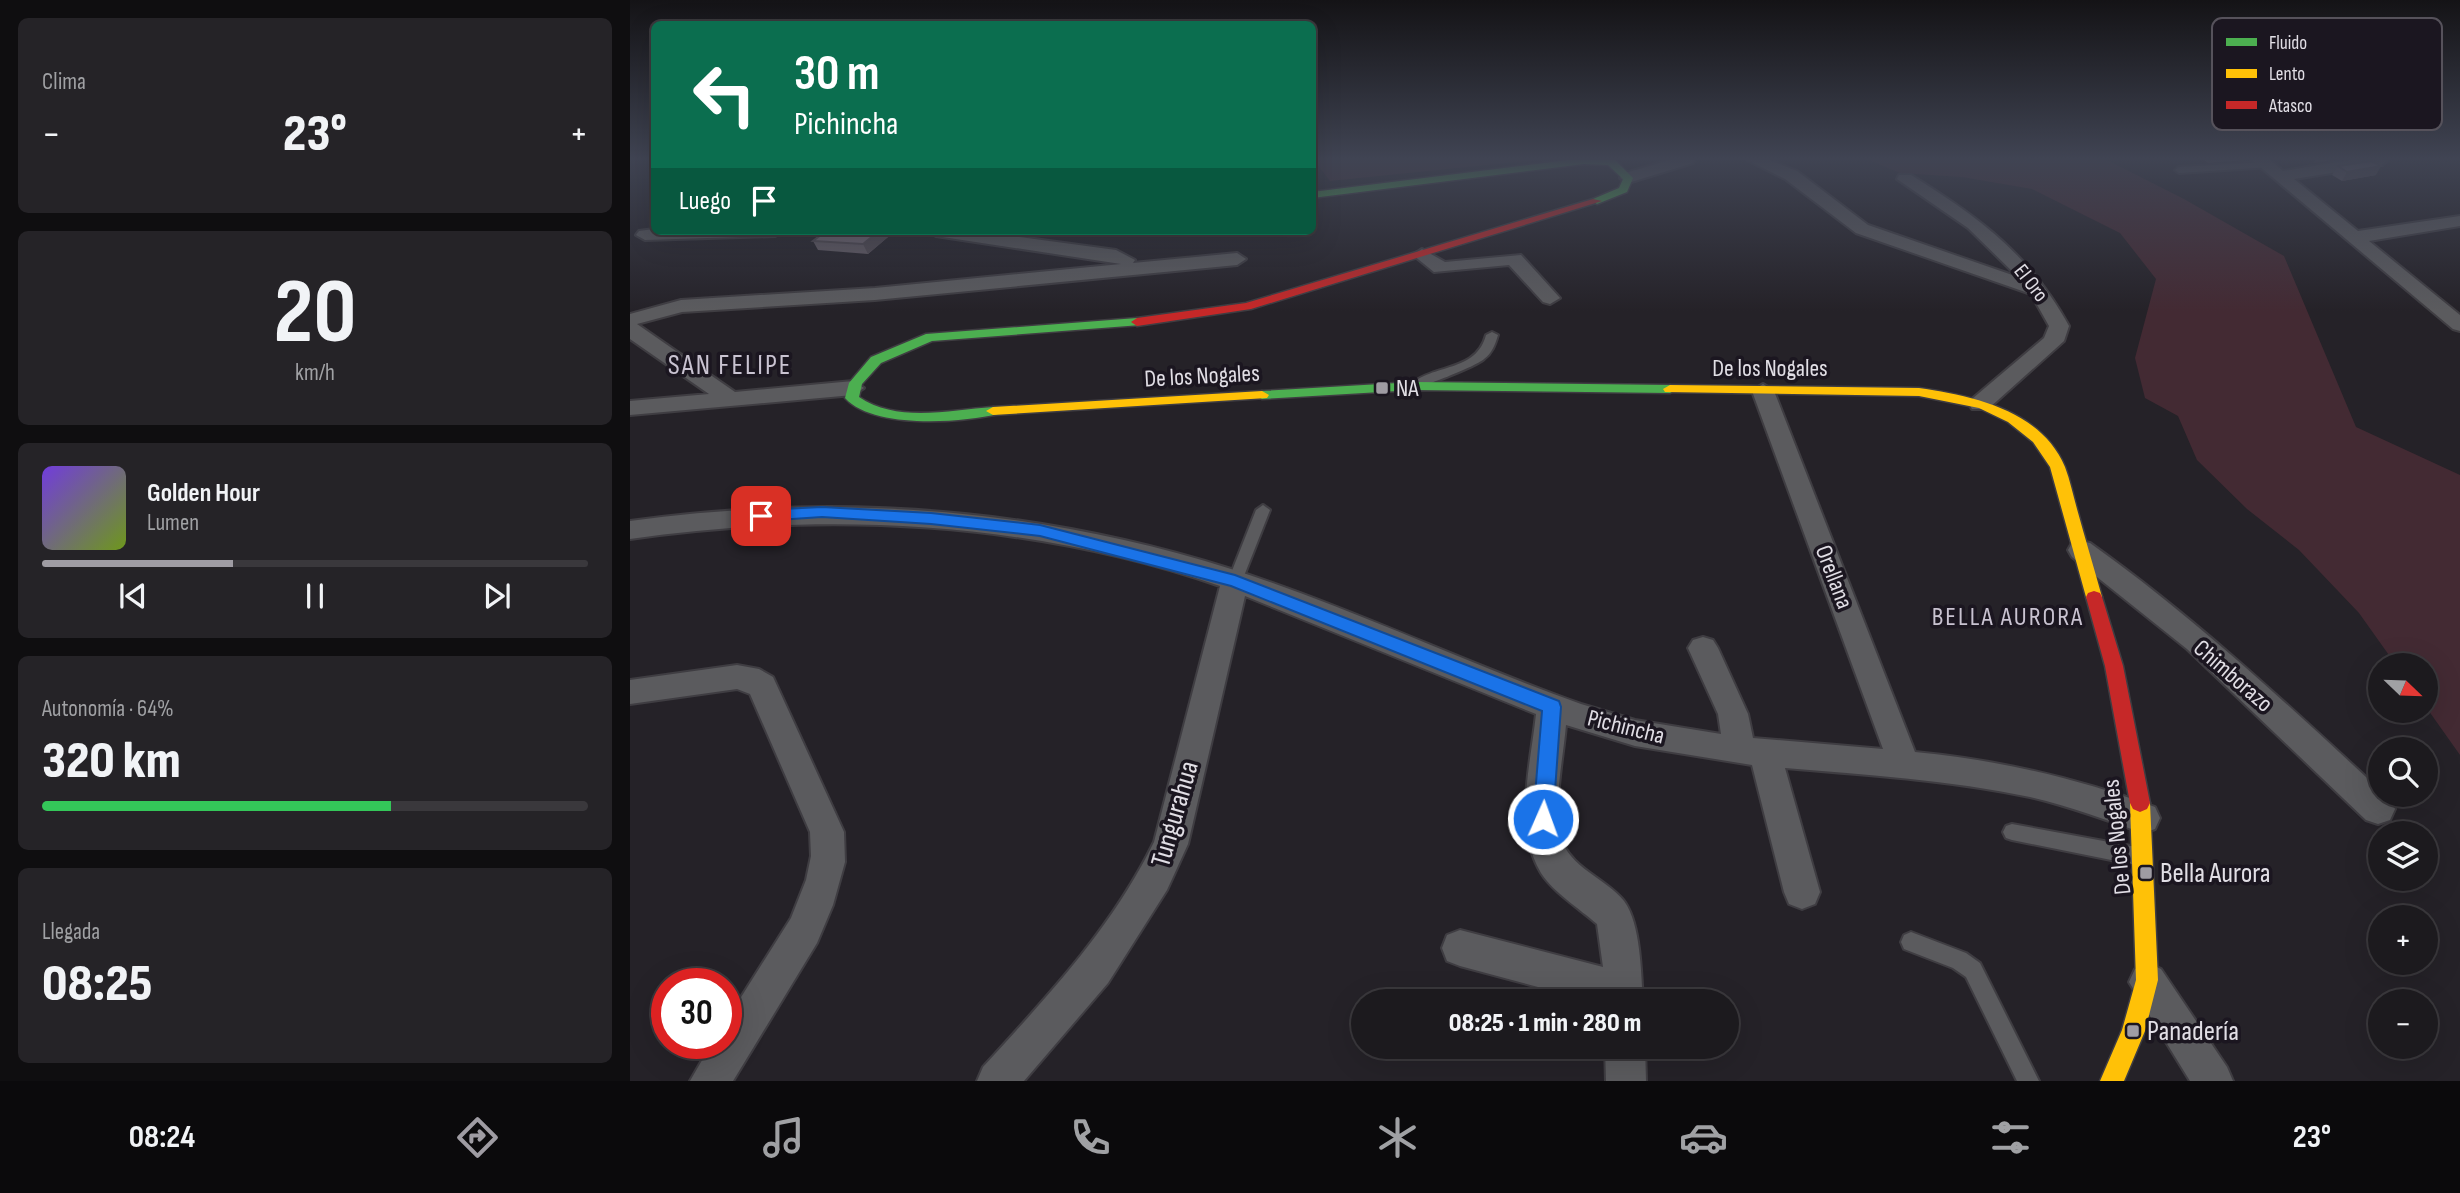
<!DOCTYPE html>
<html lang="es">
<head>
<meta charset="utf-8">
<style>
  body { margin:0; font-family:"Sofia Sans Condensed",sans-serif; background:#252327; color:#f1f3f6; height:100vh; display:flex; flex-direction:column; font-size:26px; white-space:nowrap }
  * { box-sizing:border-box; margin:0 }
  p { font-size:23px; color:#a0a1a4 }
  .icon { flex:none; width:38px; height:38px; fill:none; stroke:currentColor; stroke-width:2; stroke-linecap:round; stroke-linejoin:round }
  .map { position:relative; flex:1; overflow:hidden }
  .sheet { display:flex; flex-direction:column; gap:18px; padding:18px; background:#0f0e10; width:630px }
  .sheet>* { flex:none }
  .hud { position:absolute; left:21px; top:21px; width:665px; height:214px; border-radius:10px; box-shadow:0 7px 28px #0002,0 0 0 2px #3a383c; background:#0b6e4f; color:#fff; overflow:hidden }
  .needle { width:46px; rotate:113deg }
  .fabs { position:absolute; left:1738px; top:653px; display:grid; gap:14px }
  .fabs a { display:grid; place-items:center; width:70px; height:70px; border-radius:50%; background:#1c1a1e; box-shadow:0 7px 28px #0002,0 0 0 2px #3a383c; font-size:35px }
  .speed { position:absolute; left:21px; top:968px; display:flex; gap:14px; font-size:35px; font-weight:700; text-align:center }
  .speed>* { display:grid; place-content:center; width:91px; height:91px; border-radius:50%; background:#1c1a1e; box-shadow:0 7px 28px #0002,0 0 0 2px #3a383c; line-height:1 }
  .speed .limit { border:10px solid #d22; background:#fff; color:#111 }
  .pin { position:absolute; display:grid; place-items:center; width:60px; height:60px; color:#fff; margin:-30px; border-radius:14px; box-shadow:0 4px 10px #0006 }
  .me { position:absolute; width:77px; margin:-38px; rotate:2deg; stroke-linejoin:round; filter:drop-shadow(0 0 5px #0008) }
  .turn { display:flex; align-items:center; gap:24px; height:147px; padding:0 28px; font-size:32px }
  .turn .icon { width:91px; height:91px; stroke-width:2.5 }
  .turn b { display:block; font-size:49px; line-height:60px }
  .then { display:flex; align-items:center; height:66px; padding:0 28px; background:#0003; gap:14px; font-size:26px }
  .big { font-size:52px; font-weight:800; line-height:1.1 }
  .sheet .widget { flex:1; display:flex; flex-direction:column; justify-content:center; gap:10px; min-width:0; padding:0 24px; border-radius:10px; background:#252327 }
  .sheet .dial { align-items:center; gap:0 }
  .dial b { font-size:91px; line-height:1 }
  .song { display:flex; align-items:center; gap:21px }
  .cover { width:84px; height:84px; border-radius:10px; background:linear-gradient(135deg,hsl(260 70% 55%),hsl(80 70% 35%)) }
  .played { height:7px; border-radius:4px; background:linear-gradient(90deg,#9f9ca3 35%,#3a383c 35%) }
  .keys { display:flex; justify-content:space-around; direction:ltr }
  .heat { display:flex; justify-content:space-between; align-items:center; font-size:38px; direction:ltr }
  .charge { height:10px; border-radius:5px; background:linear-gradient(90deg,#34c759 64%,#3a383c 0) }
  .trip { position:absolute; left:721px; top:989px; width:388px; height:70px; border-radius:35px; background:#1c1a1e; box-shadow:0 7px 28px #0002,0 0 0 2px #3a383c; font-weight:800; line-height:70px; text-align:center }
  .tab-bar { display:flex; height:112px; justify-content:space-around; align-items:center; background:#0b0a0c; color:#a0a1a4 }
  .tab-bar .icon { width:49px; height:49px }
  .tab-bar .selected { color:#9f9ca3 }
  .tab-bar b { font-size:32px; color:#f1f3f6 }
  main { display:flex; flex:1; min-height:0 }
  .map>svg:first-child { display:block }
  .green { fill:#432a33 }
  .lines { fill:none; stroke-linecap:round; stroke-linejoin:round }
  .lane-casing { stroke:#3f3d42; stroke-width:4 }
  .street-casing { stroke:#3f3d42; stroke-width:4 }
  .fast-casing { stroke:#3f3d42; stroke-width:3 }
  .slow-casing { stroke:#3f3d42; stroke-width:3 }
  .jam-casing { stroke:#3f3d42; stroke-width:3 }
  .lane { fill:#5b5b5e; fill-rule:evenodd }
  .street { fill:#5b5b5e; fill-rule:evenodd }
  .fast { fill:#4caf50; fill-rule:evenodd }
  .slow { fill:#ffc107; fill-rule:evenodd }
  .jam { fill:#c62828; fill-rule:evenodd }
  .wall { fill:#675f67 }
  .shaded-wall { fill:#544d54 }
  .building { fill:#786e78; stroke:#544d54; stroke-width:2 }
  .route { fill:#1a73e8; stroke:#114b97; stroke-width:2 }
  .poi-dot { fill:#9f9ca3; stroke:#1b1620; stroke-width:2.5 }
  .labels { text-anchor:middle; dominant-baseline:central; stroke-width:7; stroke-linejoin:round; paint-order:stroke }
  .far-street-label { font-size:21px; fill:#e1dee5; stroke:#1b1620 }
  .street-label { font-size:24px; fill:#e1dee5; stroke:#1b1620 }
  .poi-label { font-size:24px; fill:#e1dee5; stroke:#1b1620; text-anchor:start }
  .neighbourhood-label { font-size:26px; letter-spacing:2px; fill:#c9c3d1; stroke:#1b1620 }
  .quarter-label { font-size:28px; letter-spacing:2px; fill:#c9c3d1; stroke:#1b1620 }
  .near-street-label { font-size:28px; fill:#e1dee5; stroke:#1b1620 }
  .near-poi-label { font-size:28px; fill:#e1dee5; stroke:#1b1620; text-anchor:start }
  .key { fill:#1b1620; stroke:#56525b; stroke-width:2 }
  .key-label { font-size:19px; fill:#e1dee5 }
</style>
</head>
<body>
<main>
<section class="sheet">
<div class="widget"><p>Clima</p>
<div class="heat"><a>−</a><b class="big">23°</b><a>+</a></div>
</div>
<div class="widget dial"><b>20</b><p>km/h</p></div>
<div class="widget">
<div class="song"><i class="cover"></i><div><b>Golden Hour</b><p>Lumen</p></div></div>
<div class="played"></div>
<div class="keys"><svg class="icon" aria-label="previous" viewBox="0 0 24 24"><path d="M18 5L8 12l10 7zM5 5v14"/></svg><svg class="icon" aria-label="pause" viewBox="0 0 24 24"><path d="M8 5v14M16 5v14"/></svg><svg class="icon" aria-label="next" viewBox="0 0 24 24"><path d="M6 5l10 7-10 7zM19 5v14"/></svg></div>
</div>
<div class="widget"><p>Autonomía · 64%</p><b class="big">320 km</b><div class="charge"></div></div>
<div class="widget"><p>Llegada</p><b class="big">08:25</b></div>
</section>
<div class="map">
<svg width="1830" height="1081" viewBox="0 0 1830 1081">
  <rect width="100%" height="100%" fill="#252228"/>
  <!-- green -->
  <path class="green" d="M684 160H907L700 181Z
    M1239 160H1477L1554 199 1654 256 1726 427 1830 475V755L1796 707V665H1766L1729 613 1669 550 1617 509 1567 460 1548 416 1515 398 1505 358 1526 279 1490 233 1402 189 1332 177 1270 173Z"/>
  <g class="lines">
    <defs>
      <path id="lane" d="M1637 162 1641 165 1640 167 1549 173 1545 170 1549 167Z
        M862 332 868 335C865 345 862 353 854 359 847 366 788 389 781 389L779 386C803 363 846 373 856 335Z
        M633 505 640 510 612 581 610 585H600L598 581 626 510Z
        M1382 824 1506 847 1512 850 1515 856 1512 862 1506 865 1382 840 1376 838 1373 832 1376 826Z
        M1281 932 1336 953 1350 963 1409 1081H1387L1336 977 1323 968 1274 949 1271 942 1274 935Z"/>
      <path id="street" d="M1040 160H1065L1063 163 998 183 990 178 992 174Z
        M1117 160H1139L1167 171 1238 225 1388 277 1338 228 1267 179 1269 175H1281C1350 218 1399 254 1439 326L1434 341 1358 409H1342L1339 404 1342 399 1414 338 1419 326 1401 294 1226 233 1155 179Z
        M1622 160H1640L1653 171 1720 160H1759L1751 165 1664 179 1728 231 1830 216V226L1739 241 1830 315V331L1823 329Z
        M24 229V231H154L145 236 15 240 6 235 9 231Z
        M297 231H346L486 250 505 260 503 263 607 253 616 259 607 265 245 300 52 312 7 324 105 392 223 381 234 388 223 395 0 415V401L79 394 0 339V314L51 300 245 288 491 264 306 236Z
        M792 249 815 262 891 255 930 298 920 304 913 302 879 265 804 272 783 255Z
        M1133 384 1144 391 1285 752C1368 760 1447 778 1525 807L1530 818 1525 829 1513 833C1476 820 1439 806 1400 797 1320 780 1237 775 1155 768L1190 892 1185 904 1172 909 1159 904 1154 892 1122 765 1005 746 936 725C933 760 923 803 931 837 938 867 977 879 994 901 1011 924 1011 974 1013 1001H960L830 966 817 961 812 948 817 935 830 930 973 967 967 924C950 909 923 892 911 873 883 827 901 763 906 714L615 596 558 844 537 890 478 983 394 1081H347L353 1067C417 997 482 928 524 842L590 586C401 521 197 511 0 539V521C202 493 405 507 601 569 720 607 833 662 951 704L1005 720 1091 734 1088 714 1058 648 1063 640 1073 637 1083 640 1088 648 1118 714 1123 738 1253 749 1122 391Z
        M1451 541 1460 543C1564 617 1656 703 1750 790V794L1760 798 1765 809 1760 820 1748 824 1736 820 1557 649 1442 557 1438 550 1442 543Z
        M107 665 129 669 143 677 214 832 215 862 203 905 187 943 103 1081H60L82 1043H96V1021L161 918 176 880 181 856 180 832 120 694 107 689 0 704V680Z
        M1518 963 1531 969 1597 1067 1603 1081H1560L1499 982 1505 969Z
        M975 1046H1015L1016 1081H976Z"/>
      <path id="fast" d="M938 160H985L1003 178 997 192 967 204 962 201 963 199 989 188 993 179 978 165 954 164 682 198V192Z
        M507 318 513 322 511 325 302 341 251 363 232 384 229 397C267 423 320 410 363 407L368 408 370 411 368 414C330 423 243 429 215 398L219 383 241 357 296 334Z
        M785 382 1040 385 1047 389 1040 393 785 390 632 399 625 395 632 391Z"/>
      <path id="slow" d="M1040 385 1289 388C1343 396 1411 410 1435 467 1440 480 1443 495 1447 509 1455 538 1464 568 1472 597L1470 601H1458L1456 597 1420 467 1403 442 1378 422 1349 408 1289 396 1035 392 1033 389Z
        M632 391 639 395 637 398 363 415 356 411 363 407Z
        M1510 794 1517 797 1520 803 1528 980 1515 1031 1494 1081H1470L1492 1030 1506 980 1500 803 1503 797Z"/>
      <path id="jam" d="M963 199 972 201 621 309 507 326 501 322 507 318 616 303Z
        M1464 591 1470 593 1472 597 1493 666 1520 803 1517 809 1510 812 1503 809 1500 803 1475 666 1456 597 1458 593Z"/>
    </defs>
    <!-- lane casing -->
    <use href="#lane" class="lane-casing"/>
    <!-- street casing -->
    <use href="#street" class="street-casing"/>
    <!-- fast casing -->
    <use href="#fast" class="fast-casing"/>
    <!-- slow casing -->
    <use href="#slow" class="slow-casing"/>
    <!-- jam casing -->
    <use href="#jam" class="jam-casing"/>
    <!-- lane -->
    <use href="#lane" class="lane"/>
    <!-- street -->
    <use href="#street" class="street"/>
    <!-- fast -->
    <use href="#fast" class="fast"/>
    <!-- slow -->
    <use href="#slow" class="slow"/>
    <!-- jam -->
    <use href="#jam" class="jam"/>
  </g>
  <!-- wall -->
  <path class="wall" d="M1574 160H1617L1578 163Z
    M1708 166 1746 175 1712 181 1702 175Z
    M196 231H255L258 237 238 254 188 250 183 241Z"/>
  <!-- shaded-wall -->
  <path class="shaded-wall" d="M1685 160H1704L1683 163Z
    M1751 166 1746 175 1712 181 1717 172Z
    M249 231H255L258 237 238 254 233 244Z"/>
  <!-- building -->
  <path class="building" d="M1741 161 1751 166 1717 172 1708 166Z
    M196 231H249L233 244 183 241Z"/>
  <!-- sky -->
  <linearGradient id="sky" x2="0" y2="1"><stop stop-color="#141316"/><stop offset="0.51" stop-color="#404453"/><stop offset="1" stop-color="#404453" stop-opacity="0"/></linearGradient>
  <rect width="1830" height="311" fill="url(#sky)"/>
  <!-- route -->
  <path class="route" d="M192 507 301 513 410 525 605 575 929 701 931 707 923 819 920 825 913 828 906 825 903 819 912 711 601 586 410 536 301 524 192 517 131 521 123 516 131 510Z"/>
  <!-- markers -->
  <g class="poi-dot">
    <rect x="745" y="381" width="14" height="14" rx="3.5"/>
    <rect x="1509" y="866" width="14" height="14" rx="3.5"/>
    <rect x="1496" y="1024" width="14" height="14" rx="3.5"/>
  </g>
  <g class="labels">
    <!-- far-street labels -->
    <g class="far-street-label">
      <text transform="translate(1401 283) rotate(52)">El Oro</text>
    </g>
    <!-- street labels -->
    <g class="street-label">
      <text x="1140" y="368">De los Nogales</text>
      <text transform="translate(572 376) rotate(-3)">De los Nogales</text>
      <text transform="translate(1204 577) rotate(69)">Orellana</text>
      <text transform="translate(1603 676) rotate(41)">Chimborazo</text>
      <text transform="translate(996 727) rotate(14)">Pichincha</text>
      <text transform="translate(1487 837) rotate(-96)">De los Nogales</text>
    </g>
    <!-- poi labels -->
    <g class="poi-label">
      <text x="766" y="388">NA</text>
    </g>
    <!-- neighbourhood labels -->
    <g class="neighbourhood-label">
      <text x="1378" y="617">BELLA AURORA</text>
    </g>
    <!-- quarter labels -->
    <g class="quarter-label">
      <text x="100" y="365">SAN FELIPE</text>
    </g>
    <!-- near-street labels -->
    <g class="near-street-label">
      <text transform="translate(545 814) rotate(-74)">Tungurahua</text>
    </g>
    <!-- near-poi labels -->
    <g class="near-poi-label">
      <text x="1530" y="873">Bella Aurora</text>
      <text x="1517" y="1031">Panadería</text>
    </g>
  </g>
  <!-- legend -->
  <rect x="1582" y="18" width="230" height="112" rx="10" class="key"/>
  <rect x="1596" y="38" width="31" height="8" fill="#4caf50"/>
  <rect x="1596" y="69" width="31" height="9" fill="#ffc107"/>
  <rect x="1596" y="101" width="31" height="8" fill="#c62828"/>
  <g class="key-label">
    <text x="1639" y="49">Fluido</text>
    <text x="1639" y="80">Lento</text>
    <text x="1639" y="112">Atasco</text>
  </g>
</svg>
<div class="fabs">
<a><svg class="needle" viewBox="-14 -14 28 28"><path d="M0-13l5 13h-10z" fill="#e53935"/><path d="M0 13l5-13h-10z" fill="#a0a1a4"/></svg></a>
<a><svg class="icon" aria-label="search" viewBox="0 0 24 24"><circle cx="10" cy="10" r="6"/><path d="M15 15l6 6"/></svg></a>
<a><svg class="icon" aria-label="layers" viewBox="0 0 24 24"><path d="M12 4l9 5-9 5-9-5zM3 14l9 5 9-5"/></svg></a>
<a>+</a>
<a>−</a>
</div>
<div class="speed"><div class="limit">30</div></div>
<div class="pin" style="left:131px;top:516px;background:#d93025"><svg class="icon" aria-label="arrive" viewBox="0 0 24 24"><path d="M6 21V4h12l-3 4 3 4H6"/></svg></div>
<svg class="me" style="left:913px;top:819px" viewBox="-20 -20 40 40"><circle r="17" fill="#1a73e8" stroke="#fff" stroke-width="3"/><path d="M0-11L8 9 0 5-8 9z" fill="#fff"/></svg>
<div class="trip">08:25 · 1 min · 280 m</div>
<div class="hud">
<div class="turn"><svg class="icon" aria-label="left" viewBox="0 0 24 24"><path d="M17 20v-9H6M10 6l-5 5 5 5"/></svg><div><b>30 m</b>Pichincha</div></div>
<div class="then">Luego<svg class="icon" aria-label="arrive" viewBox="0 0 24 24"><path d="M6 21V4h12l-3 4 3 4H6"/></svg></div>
</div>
</div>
</main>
<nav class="tab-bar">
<b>08:24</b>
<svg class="icon selected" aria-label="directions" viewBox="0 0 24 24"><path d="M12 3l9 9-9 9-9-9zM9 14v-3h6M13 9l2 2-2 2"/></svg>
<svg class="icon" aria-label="music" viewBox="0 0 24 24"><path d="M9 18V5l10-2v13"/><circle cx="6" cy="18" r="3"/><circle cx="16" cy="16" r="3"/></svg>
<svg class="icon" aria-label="phone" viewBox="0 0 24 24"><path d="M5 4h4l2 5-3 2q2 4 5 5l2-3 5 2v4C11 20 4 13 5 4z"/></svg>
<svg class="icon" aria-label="climate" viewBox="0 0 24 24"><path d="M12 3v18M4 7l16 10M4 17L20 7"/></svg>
<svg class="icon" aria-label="car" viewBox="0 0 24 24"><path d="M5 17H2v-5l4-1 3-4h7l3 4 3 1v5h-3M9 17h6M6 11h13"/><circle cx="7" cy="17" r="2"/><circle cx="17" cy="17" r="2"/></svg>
<svg class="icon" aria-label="filters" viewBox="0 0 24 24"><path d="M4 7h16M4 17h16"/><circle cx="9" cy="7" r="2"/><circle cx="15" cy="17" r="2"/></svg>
<b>23°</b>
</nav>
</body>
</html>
